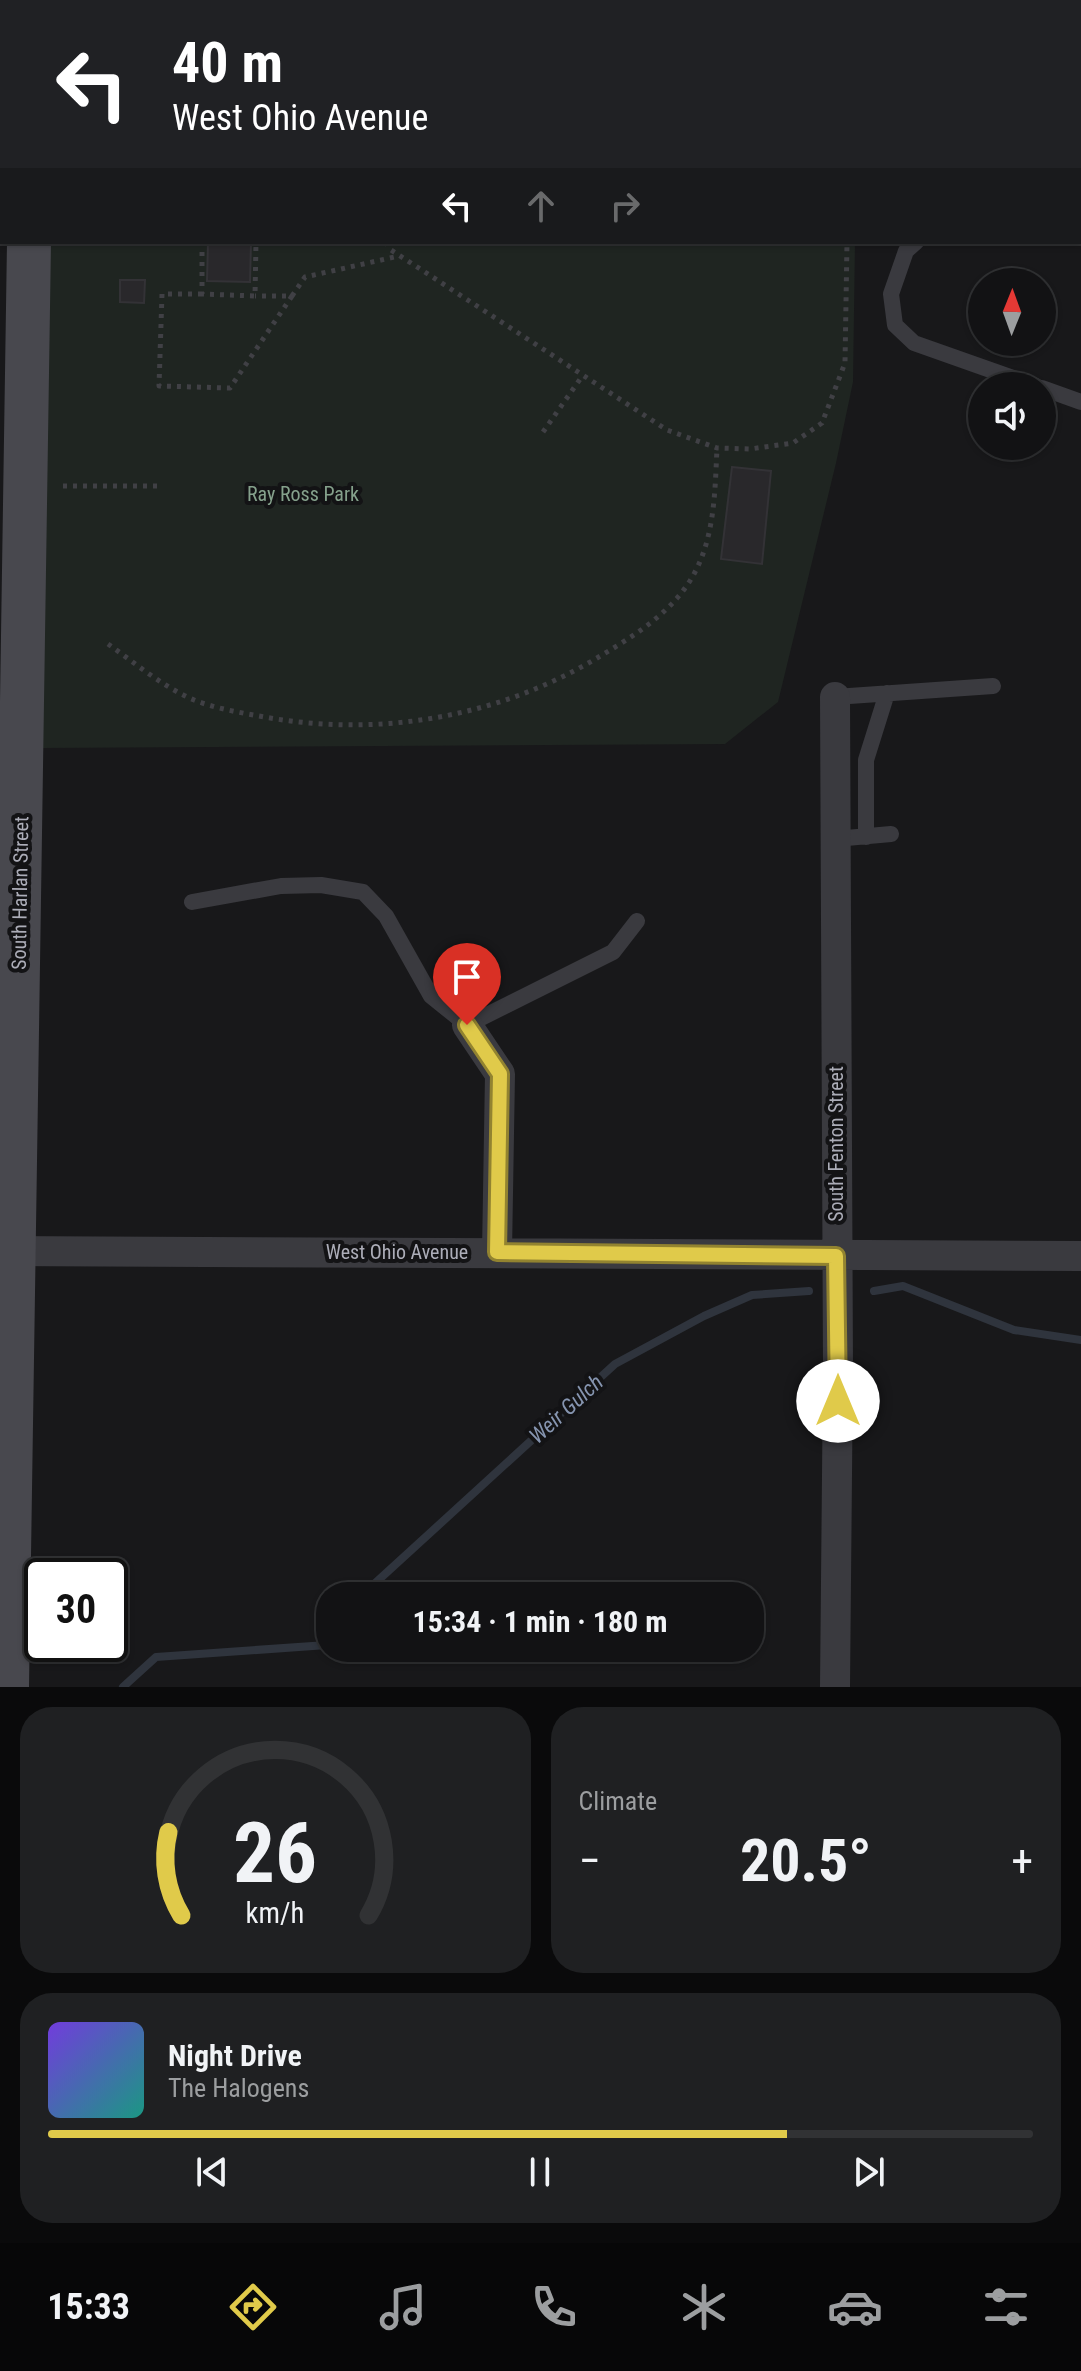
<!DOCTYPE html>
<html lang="en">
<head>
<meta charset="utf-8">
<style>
  body { margin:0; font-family:"Roboto Condensed",sans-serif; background:#1f2022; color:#f1f3f6; height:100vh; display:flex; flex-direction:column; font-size:30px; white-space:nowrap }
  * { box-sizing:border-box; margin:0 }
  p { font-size:26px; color:#9c9ea0 }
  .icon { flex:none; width:44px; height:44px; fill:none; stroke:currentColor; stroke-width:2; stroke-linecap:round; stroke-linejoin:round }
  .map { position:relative; height:1687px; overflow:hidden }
  .side { display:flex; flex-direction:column; gap:20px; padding:20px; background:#0a0a0b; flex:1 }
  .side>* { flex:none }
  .banner { position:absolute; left:0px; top:0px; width:1082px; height:244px; box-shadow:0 2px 6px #0004,0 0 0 2px #313234; background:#202124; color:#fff; overflow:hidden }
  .needle { width:52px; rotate:1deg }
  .tools { position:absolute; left:968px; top:268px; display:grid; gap:16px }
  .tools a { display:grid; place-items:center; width:88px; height:88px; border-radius:50%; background:#121214; box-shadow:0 2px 6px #0004,0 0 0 2px #313234; font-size:40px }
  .speed { position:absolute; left:24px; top:1558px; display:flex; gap:16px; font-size:40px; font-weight:700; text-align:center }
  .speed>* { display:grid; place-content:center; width:104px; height:104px; border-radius:50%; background:#121214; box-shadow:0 2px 6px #0004,0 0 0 2px #313234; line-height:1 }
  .speed .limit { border:4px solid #111; border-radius:12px; background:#fff; color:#111 }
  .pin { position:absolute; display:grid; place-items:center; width:68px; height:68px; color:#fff; margin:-82px -34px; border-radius:50% 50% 50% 0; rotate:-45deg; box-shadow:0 0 8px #0007 }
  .pin .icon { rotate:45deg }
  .me { position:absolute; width:88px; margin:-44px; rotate:0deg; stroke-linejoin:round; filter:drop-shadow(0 0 6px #0008) }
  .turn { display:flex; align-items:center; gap:28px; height:168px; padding:0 40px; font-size:36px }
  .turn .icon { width:104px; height:104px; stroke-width:2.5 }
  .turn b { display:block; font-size:56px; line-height:68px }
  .lanes { display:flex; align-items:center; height:76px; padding:0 40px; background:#0003; justify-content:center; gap:40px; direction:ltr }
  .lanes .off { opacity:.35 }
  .big { font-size:60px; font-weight:700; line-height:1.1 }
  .side .card { flex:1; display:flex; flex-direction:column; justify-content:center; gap:12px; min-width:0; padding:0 28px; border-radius:32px; background:#1f2022 }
  .side .dial { align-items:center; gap:0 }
  .dial svg { height:208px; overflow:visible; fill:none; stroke:#313234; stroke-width:7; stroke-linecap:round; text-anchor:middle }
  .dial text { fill:#f1f3f6; stroke:none }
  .song { display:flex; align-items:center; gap:24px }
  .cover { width:96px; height:96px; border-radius:12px; background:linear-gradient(135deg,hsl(260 70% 55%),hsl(170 70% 35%)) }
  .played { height:8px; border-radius:4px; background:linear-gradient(90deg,#e0ca4a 75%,#313234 75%) }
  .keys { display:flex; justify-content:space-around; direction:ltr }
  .heat { display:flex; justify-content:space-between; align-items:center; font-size:44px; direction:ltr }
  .side .tiles { flex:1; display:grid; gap:20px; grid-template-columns:1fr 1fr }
  .card:last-child { grid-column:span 2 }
  .trip { position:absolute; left:316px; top:1582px; width:448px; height:80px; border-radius:32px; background:#121214; box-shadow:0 2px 6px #0004,0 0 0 2px #313234; font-weight:700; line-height:80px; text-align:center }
  .tabs { display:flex; height:128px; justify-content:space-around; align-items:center; background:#070708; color:#9c9ea0 }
  .tabs .icon { width:56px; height:56px }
  .tabs .active { color:#e0ca4a }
  .tabs b { font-size:36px; color:#f1f3f6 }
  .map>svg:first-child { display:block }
  .green { fill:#1f2521 }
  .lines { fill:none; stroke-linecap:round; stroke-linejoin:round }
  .stream { stroke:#2f343d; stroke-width:8 }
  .building { fill:#29282b; stroke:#333236; stroke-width:2 }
  .path { stroke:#404045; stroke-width:5; stroke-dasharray:4 6; stroke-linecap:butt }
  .lane { stroke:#3a3a3f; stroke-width:16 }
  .street { stroke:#3a3a3f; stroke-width:30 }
  .secondary { stroke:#48484e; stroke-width:44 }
  .route-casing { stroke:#928330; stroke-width:20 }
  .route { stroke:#e0ca4a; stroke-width:14 }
  .labels { text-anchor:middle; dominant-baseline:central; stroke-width:8; stroke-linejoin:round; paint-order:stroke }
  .park-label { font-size:20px; fill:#85a18c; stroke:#131315 }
  .street-label { font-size:20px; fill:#acadb8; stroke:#131315 }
  .water-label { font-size:22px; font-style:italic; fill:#8695b0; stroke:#131315 }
</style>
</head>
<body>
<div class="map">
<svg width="1081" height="1687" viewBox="0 0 1081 1687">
  <rect width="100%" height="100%" fill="#18181a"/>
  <!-- green -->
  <path class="green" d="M45 0H859L45 2Z
    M44 242H855L853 382 836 463 778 702 725 744 41 748Z"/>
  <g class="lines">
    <!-- stream -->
    <path class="stream" d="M874 1291 903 1286 1014 1330 1081 1340
      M361 1596 615 1364 704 1316 752 1295 809 1291
      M123 1687 156 1657 327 1645 330 1639"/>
  </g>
  <!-- building -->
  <path class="building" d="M208 242H251L250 282 207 281Z
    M120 280H145L144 303 120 302Z
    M732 467 771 471 762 564 721 559Z"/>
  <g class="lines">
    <!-- path -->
    <path class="path" d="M359 2V0
      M434 2V0
      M848 2V0
      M202 242V294L255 296 256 242
      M387 242 388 248 667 430 717 448 750 449 793 443 822 423 845 363 847 242
      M202 294H162L159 386 230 388 292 296H255
      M292 296 305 277 399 256
      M543 432 583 375
      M63 486H162
      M108 644C135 663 163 687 194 700 214 708 237 712 259 716 374 738 495 719 597 658 634 636 675 611 695 572 715 534 715 489 717 448"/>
    <!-- lane -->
    <path class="lane" d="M1080 210H1081
      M916 242 906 251 891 294 895 325 914 343 1036 386
      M1042 388 1081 402
      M835 697 993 686
      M866 837V760L887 693
      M835 839 891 834
      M192 902 281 886 321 885 363 892 386 916 431 996 467 1025 613 952 637 921"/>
    <!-- street -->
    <path class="street" d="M835 697 838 1369 835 1687
      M467 1025 500 1074 497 1252
      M0 1251 1081 1256"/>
    <!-- secondary -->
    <path class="secondary" d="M33 2V0
      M7 1687 29 242"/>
  </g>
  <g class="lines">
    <defs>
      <path id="route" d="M467 1025 500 1074 497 1252 836 1256 838 1401"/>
    </defs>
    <!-- route casing -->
    <use href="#route" class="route-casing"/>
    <!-- route -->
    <use href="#route" class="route"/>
  </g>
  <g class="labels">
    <!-- park labels -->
    <g class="park-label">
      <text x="303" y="494">Ray Ross Park</text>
    </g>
    <!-- street labels -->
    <g class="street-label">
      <text transform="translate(20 893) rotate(-89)">South Harlan Street</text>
      <text transform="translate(836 1144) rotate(-90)">South Fenton Street</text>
      <text x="397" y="1252">West Ohio Avenue</text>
    </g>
    <!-- water labels -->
    <g class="water-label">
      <text transform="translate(566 1409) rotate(-42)">Weir Gulch</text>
    </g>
  </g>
</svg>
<div class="tools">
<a><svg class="needle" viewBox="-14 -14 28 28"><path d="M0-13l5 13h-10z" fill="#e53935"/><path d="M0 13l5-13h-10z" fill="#9c9ea0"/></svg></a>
<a><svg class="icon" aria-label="sound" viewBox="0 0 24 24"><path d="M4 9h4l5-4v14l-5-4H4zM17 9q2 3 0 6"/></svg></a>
</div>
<div class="speed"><div class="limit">30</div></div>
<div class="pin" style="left:467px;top:1025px;background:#d93025"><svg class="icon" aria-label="arrive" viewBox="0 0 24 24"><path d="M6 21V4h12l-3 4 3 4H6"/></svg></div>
<svg class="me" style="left:838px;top:1401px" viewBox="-20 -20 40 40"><circle r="19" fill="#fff"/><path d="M0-13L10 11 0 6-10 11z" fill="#e0ca4a"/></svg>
<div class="trip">15:34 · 1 min · 180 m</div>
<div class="banner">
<div class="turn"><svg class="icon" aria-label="left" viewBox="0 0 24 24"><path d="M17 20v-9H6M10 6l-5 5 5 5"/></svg><div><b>40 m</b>West Ohio Avenue</div></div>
<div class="lanes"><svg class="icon" aria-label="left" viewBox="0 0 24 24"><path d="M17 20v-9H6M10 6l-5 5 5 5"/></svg><svg class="icon off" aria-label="ahead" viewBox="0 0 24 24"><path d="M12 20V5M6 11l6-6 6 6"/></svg><svg class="icon off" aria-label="right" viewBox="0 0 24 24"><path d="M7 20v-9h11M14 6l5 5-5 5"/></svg></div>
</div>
</div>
<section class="side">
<div class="tiles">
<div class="card dial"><svg viewBox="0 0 100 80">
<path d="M14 69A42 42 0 1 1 86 69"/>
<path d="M14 69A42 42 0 0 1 9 37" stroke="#e0ca4a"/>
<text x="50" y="56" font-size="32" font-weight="700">26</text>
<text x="50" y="72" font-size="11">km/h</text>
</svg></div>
<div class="card"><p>Climate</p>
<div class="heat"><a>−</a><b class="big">20.5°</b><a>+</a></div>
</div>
<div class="card">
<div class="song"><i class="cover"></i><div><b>Night Drive</b><p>The Halogens</p></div></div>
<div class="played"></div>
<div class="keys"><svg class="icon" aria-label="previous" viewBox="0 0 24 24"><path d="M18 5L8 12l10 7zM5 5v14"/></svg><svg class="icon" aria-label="pause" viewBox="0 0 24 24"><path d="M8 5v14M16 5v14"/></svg><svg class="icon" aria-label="next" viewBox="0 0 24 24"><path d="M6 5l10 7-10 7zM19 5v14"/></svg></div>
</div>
</div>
</section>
<nav class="tabs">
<b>15:33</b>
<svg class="icon active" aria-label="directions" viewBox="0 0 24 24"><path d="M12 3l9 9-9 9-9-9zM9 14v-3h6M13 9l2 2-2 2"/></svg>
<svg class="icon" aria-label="music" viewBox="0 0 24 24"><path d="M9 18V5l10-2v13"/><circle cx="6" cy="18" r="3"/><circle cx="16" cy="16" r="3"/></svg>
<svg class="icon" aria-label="phone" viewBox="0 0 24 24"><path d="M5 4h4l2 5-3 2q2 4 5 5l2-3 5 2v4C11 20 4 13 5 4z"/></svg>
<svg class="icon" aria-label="climate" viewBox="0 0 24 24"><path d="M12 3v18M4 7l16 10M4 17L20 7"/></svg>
<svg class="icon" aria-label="car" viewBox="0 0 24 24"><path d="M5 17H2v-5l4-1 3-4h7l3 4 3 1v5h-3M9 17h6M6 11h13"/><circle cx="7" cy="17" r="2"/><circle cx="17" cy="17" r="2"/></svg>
<svg class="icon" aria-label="filters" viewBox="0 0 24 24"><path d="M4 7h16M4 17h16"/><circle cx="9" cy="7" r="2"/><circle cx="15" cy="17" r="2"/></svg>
</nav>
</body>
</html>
